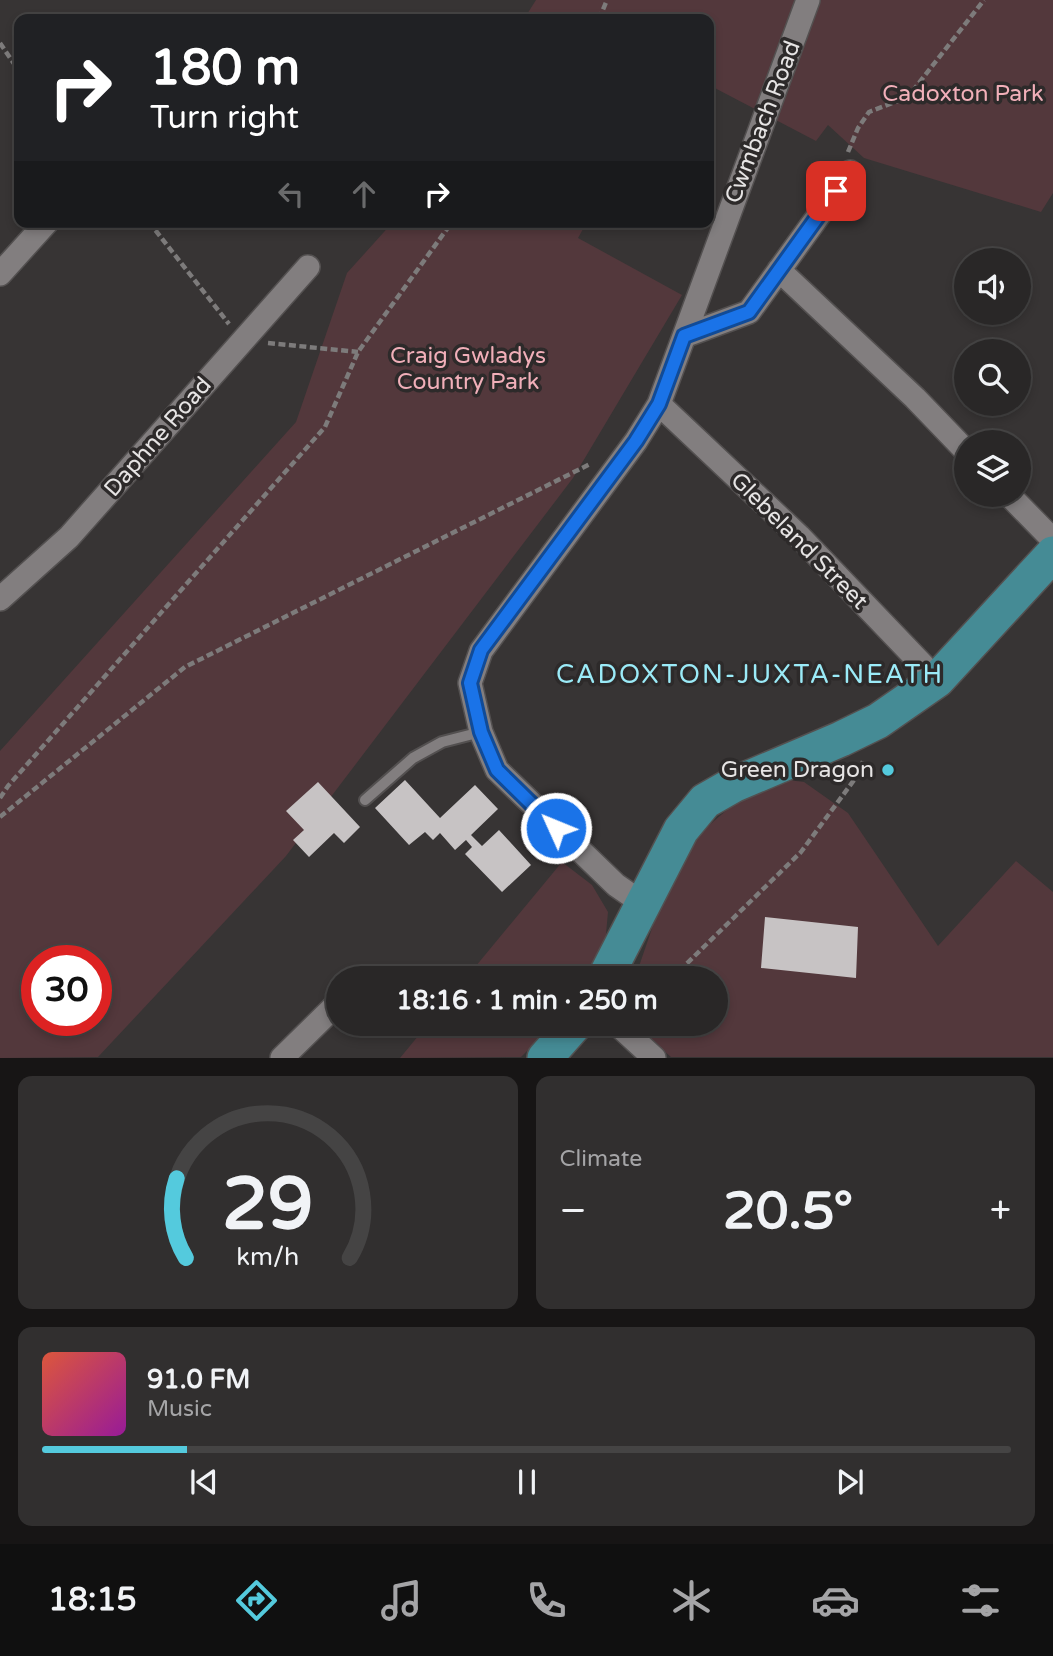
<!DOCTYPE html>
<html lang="en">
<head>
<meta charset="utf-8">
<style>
  body { margin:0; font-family:"Varela Round",sans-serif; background:#312f2f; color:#f1f3f6; height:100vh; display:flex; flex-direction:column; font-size:26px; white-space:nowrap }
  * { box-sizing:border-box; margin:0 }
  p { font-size:23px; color:#a5a5a7 }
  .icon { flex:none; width:38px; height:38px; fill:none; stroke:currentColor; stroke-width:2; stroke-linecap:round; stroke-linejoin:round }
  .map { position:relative; height:1058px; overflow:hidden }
  .side { display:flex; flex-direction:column; gap:18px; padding:18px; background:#171515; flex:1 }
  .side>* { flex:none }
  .top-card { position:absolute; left:14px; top:14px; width:700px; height:214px; border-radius:14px; box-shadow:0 4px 10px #0003,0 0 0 2px #454444; background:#202124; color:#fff; overflow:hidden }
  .fabs { position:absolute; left:954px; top:248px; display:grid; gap:14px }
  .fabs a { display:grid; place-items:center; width:77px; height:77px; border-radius:50%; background:#292727; box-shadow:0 4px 10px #0003,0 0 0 2px #454444; font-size:35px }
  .speed { position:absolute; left:21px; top:945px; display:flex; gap:14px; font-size:35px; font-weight:700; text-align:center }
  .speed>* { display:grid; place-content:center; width:91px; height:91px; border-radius:50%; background:#292727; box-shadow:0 4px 10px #0003,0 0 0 2px #454444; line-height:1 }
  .speed .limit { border:10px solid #d22; background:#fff; color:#111 }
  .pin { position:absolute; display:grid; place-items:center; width:60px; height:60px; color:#fff; margin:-30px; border-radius:14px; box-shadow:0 4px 10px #0006 }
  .me { position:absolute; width:77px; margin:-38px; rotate:314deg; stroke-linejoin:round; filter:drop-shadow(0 0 5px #0008) }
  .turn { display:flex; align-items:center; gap:24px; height:147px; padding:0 21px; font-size:32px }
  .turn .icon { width:91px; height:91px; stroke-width:2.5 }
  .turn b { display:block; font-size:49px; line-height:60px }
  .lanes { display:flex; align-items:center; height:66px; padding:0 21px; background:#0003; justify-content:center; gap:35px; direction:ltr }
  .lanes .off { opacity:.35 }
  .big { font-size:52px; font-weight:700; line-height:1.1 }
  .side .widget { flex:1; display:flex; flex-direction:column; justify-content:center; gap:10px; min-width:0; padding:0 24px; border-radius:14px; background:#312f2f }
  .side .dial { align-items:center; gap:0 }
  .dial svg { height:182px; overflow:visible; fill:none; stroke:#454444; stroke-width:7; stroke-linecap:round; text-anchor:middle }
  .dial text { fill:#f1f3f6; stroke:none }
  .song { display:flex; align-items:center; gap:21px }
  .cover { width:84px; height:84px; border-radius:10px; background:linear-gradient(135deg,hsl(10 70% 55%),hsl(300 70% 35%)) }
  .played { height:7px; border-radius:4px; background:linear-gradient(90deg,#54cadd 15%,#454444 15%) }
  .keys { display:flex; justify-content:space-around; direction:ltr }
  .heat { display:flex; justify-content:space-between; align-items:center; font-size:38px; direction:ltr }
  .side .tiles { flex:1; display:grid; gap:18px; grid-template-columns:1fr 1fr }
  .widget:last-child { grid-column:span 2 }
  .trip { position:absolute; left:326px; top:966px; width:402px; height:70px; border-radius:35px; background:#292727; box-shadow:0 4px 10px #0003,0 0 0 2px #454444; font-weight:700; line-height:70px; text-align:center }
  .menu { display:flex; height:112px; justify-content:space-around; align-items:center; background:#101010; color:#a5a5a7 }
  .menu .icon { width:49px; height:49px }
  .menu .current { color:#54cadd }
  .menu b { font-size:32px; color:#f1f3f6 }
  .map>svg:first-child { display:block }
  .green { fill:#53383c; fill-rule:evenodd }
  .building { fill:#c7c3c4 }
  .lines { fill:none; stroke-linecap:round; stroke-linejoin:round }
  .service-casing { stroke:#535050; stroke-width:14 }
  .minor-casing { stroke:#535050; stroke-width:26 }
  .primary-casing { stroke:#535050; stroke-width:38 }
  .path { stroke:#7d7b7b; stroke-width:4.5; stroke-dasharray:7 3.5; stroke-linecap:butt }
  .service { stroke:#827e7f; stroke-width:10 }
  .minor { stroke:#827e7f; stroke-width:23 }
  .primary { stroke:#458b95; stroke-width:35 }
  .route-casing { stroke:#114b97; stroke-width:18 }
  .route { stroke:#1a73e8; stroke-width:12 }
  .poi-dot { fill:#54cadd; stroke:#2d2a2a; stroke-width:2.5 }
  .labels { text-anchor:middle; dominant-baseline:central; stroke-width:7; stroke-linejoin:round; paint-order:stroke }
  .park-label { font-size:23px; fill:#f1afb9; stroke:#2d2a2a }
  .street-label { font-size:23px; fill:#e6e4e4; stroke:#2d2a2a }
  .poi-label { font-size:23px; fill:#e6e4e4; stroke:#2d2a2a; text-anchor:end }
  .quarter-label { font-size:26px; letter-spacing:2px; fill:#9bebf8; stroke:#2d2a2a }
</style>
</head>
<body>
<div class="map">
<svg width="1053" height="1058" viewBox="0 0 1053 1058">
  <rect width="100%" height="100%" fill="#373434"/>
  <!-- green -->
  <path class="green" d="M536 0H1053V193L1041 212 864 158 828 125 816 141 709 85V19H524Z
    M393 222H587L578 238 682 295 573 478 286 856 98 1057 0 1058V751L296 422 347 273ZM37 961H96V1020H37Z
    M780 779 804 782 848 813 938 946 1016 861 1053 892V1057H671L633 1024H716V978H635L661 902 699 834 736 802Z
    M562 862 592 885 608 912 605 945 583 978H466Z
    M428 1024H554L521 1057 400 1058Z"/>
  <!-- building -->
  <path class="building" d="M405 780 440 818 475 785 498 809 471 835 482 846 499 830 531 865 502 892 465 854 472 847 466 840 455 850 440 833 433 840 425 832 409 845 375 808Z
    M318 782 360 827 344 843 334 833 309 857 293 840 304 830 286 811Z
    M765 917 858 927 856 978 761 968Z"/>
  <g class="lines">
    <defs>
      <path id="service" d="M365 800 413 758 442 742 481 732"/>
      <path id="minor" d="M779 270 915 398 966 451
        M0 274 47 222
        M684 336 749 312 850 172
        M659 404 799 536 937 680
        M1009 495 1053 540
        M0 599 69 537 308 267
        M642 903 616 885 497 770 481 732 470 683 481 651 636 441 659 404 808 0
        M617 1024 654 1058
        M282 1058 338 1003"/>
      <path id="primary" d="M605 978 681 830 705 801 733 785 841 739 878 721 937 680 1053 554
        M545 1058 575 1024"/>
    </defs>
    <!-- service casing -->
    <use href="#service" class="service-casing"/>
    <!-- minor casing -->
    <use href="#minor" class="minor-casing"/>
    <!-- primary casing -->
    <use href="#primary" class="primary-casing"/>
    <!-- path -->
    <path class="path" d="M599 19 607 0
      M0 43 19 71
      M848 152 858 128 869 112 908 97 984 0
      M149 222 229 324
      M268 343 358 352
      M0 798 8 786 325 427 358 352 452 222
      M0 817 185 667 590 464
      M672 978 801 852 857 776 864 759"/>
    <!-- service -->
    <use href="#service" class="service"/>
    <!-- minor -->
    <use href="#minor" class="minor"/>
    <!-- primary -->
    <use href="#primary" class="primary"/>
  </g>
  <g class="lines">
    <defs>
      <path id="route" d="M556 828 497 770 481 732 470 683 481 650 636 441 659 404 684 336 749 312 836 191"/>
    </defs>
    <!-- route casing -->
    <use href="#route" class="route-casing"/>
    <!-- route -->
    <use href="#route" class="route"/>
  </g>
  <!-- markers -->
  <circle class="poi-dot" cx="888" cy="770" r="7"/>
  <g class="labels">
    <!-- park labels -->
    <g class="park-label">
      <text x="963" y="94">Cadoxton Park</text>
      <text x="468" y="356">Craig Gwladys<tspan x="468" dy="26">Country Park</tspan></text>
    </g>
    <!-- street labels -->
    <g class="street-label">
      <text transform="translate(763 122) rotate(-69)">Cwmbach Road</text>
      <text transform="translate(158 437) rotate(-49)">Daphne Road</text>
      <text transform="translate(799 541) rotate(45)">Glebeland Street</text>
    </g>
    <!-- poi labels -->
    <g class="poi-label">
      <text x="874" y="770">Green Dragon</text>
    </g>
    <!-- quarter labels -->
    <g class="quarter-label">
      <text x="750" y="674">CADOXTON-JUXTA-NEATH</text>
    </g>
  </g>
</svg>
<div class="fabs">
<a><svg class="icon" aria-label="sound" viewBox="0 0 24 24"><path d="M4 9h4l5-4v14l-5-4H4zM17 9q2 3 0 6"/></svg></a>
<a><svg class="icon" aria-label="search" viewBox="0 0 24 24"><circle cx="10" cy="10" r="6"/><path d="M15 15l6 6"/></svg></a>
<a><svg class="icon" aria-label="layers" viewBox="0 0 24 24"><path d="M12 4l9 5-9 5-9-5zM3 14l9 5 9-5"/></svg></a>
</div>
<div class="speed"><div class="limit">30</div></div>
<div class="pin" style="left:836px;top:191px;background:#d93025"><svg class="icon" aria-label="arrive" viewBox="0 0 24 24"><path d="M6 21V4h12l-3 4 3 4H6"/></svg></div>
<svg class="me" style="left:556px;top:828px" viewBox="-20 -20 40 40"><circle r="17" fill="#1a73e8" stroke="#fff" stroke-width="3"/><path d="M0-11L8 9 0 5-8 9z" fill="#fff"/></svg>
<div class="trip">18:16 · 1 min · 250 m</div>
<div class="top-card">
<div class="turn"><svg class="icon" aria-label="right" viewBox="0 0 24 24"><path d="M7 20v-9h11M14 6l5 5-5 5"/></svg><div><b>180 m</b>Turn right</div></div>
<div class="lanes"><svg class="icon off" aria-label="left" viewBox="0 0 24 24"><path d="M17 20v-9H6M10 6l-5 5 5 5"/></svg><svg class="icon off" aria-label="ahead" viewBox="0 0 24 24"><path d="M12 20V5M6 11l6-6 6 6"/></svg><svg class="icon" aria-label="right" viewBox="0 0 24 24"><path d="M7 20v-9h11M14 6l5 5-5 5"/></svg></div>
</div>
</div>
<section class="side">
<div class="tiles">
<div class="widget dial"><svg viewBox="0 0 100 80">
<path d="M14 69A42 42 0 1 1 86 69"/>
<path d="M14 69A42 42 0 0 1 10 34" stroke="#54cadd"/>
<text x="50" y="56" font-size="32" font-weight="700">29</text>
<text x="50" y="72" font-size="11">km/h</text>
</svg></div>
<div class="widget"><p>Climate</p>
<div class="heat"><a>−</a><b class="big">20.5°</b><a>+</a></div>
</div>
<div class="widget">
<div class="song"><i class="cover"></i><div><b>91.0 FM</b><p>Music</p></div></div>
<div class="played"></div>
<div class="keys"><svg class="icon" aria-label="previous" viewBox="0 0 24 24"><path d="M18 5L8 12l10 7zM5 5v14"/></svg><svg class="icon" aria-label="pause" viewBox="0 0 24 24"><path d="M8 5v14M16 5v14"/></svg><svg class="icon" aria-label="next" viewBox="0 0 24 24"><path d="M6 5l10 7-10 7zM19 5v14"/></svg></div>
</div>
</div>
</section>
<nav class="menu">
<b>18:15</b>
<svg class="icon current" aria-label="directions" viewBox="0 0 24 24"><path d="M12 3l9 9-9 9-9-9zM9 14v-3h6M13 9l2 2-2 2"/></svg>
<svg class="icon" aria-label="music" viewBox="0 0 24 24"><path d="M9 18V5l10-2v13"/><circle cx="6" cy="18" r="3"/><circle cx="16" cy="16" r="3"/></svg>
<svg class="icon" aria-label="phone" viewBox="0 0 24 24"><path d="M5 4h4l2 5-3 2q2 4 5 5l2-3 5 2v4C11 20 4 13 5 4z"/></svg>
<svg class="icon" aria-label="climate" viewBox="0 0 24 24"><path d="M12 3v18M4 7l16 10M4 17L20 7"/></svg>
<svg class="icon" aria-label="car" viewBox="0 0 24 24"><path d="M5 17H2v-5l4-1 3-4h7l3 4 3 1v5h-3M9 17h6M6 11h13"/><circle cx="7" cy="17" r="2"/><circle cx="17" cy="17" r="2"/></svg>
<svg class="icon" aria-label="filters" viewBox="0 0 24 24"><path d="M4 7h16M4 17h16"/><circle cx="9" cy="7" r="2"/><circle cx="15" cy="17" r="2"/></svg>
</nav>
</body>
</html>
